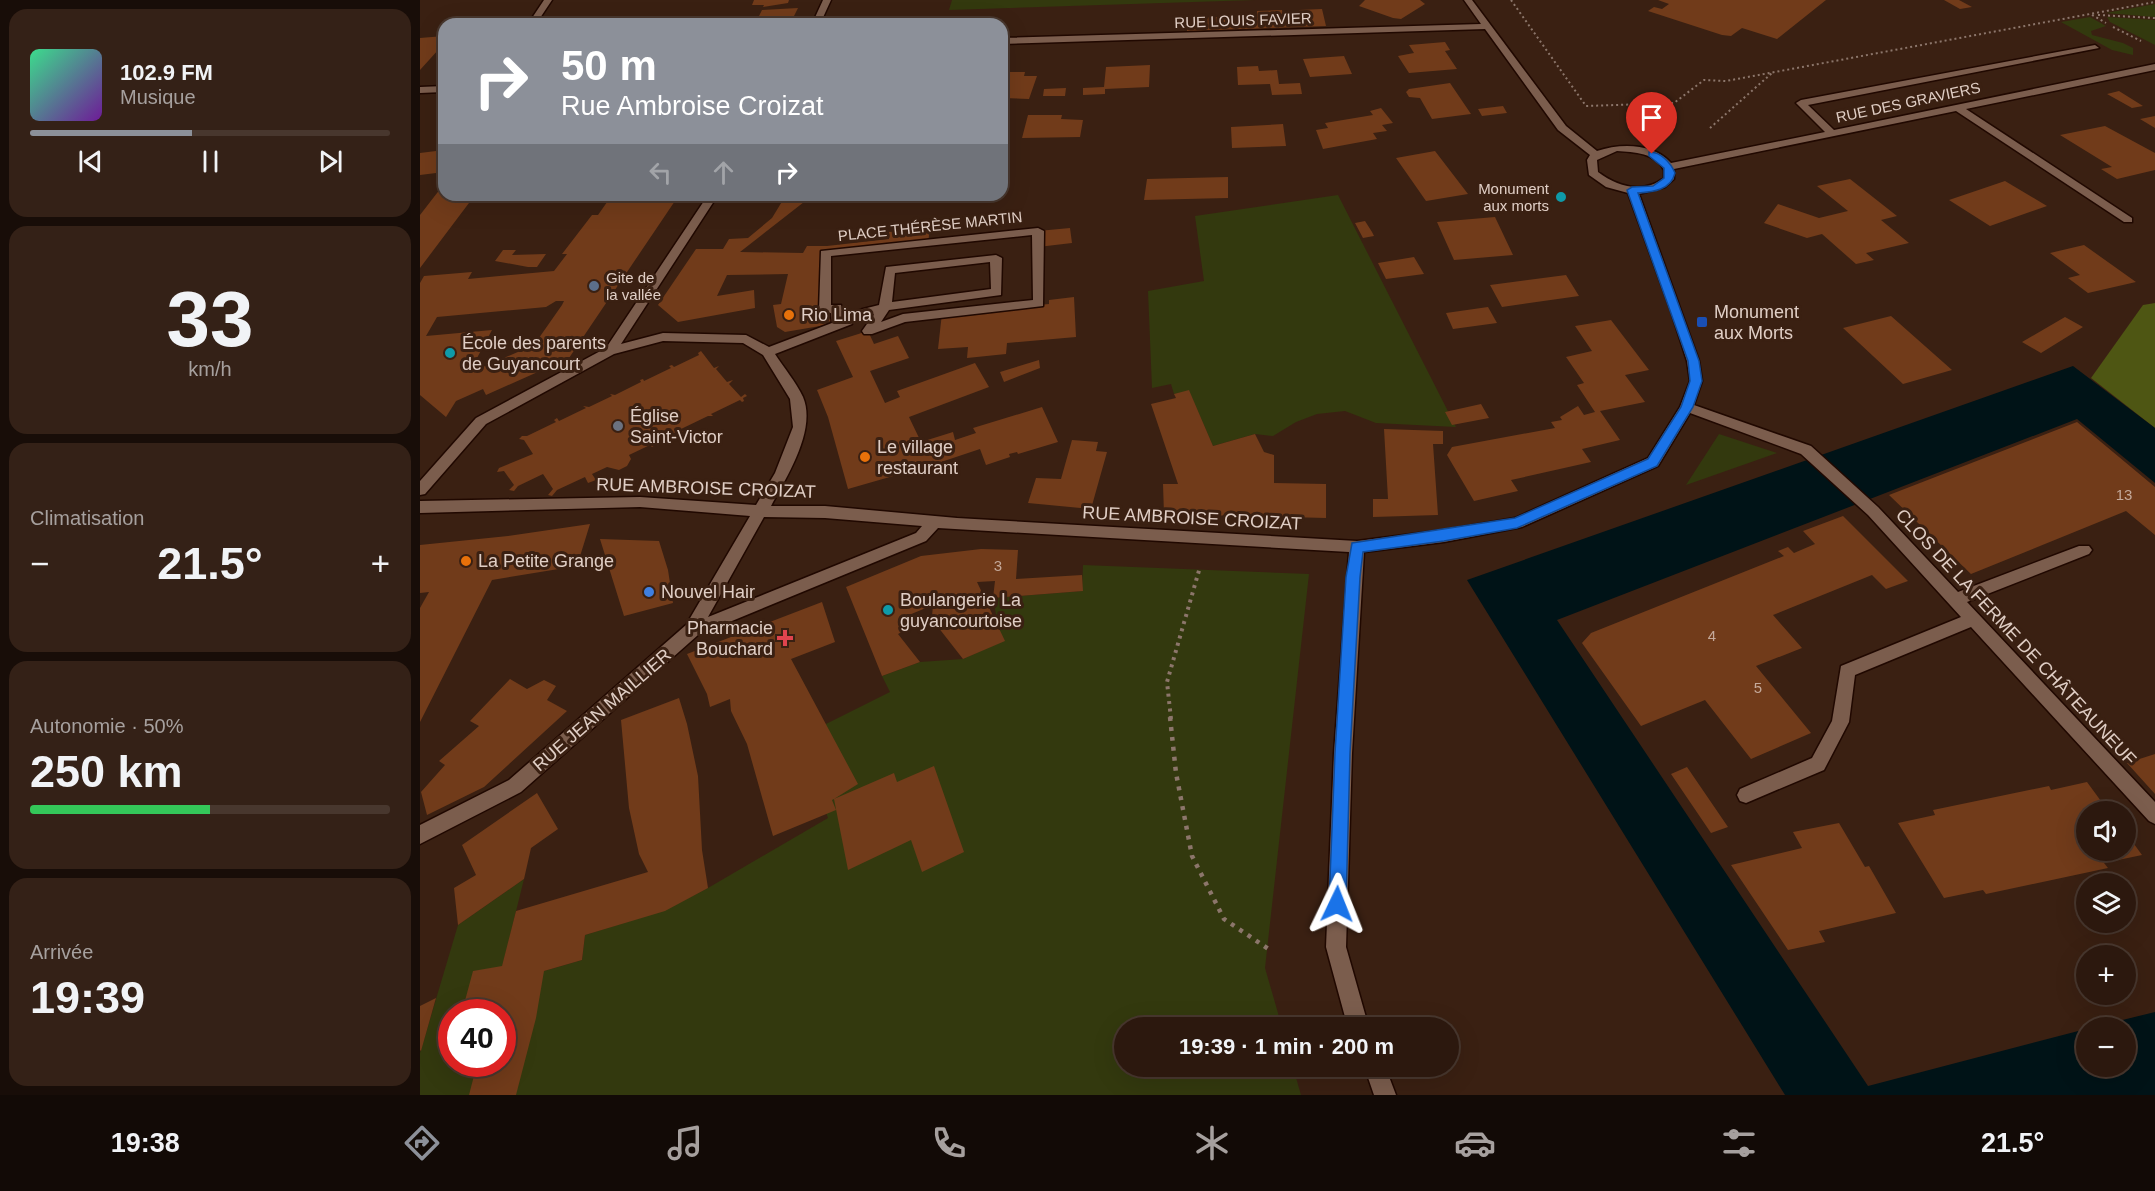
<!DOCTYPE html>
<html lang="fr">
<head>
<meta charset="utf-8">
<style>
  body { margin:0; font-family:Arial,sans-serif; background:#342117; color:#f1f3f6; height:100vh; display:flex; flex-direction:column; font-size:22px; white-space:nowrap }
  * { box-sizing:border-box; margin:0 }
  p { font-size:20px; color:#a6a09e }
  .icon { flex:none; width:33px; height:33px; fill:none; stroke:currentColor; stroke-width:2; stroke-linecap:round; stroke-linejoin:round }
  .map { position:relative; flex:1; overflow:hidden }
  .sheet { display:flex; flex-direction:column; gap:9px; padding:9px; background:#180d08; width:420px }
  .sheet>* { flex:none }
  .guide { position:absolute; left:18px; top:18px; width:570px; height:183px; border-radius:18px; box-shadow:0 6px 24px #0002,0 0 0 2px #48372e; background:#8c9099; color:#fff; overflow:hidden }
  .fabs { position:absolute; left:1656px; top:801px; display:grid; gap:12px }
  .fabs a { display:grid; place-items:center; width:60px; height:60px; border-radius:50%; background:#2c180e; box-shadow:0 6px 24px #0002,0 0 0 2px #48372e; font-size:30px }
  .speed { position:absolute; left:18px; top:999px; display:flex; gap:12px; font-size:30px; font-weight:700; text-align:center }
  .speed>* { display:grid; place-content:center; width:78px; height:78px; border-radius:50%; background:#2c180e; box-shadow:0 6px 24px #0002,0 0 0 2px #48372e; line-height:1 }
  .speed .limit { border:9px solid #d22; background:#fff; color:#111 }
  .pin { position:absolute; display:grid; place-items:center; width:51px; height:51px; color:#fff; margin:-62px -26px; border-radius:50% 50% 50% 0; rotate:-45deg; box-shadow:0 0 6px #0007 }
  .pin .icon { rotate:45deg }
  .me { position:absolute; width:66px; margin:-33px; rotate:2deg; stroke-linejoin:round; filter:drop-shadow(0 0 4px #0008) }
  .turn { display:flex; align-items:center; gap:21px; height:126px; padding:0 24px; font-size:27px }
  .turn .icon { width:78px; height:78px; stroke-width:2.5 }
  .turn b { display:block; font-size:42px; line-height:51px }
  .lanes { display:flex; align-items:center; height:57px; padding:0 24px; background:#0003; justify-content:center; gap:30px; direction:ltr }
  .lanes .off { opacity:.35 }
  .big { font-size:45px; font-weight:700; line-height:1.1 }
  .sheet .tile { flex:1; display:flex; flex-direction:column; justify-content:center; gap:9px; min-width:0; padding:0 21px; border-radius:18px; background:#342117 }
  .sheet .dial { align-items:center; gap:0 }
  .dial b { font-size:78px; line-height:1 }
  .song { display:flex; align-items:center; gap:18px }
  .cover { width:72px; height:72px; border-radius:9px; background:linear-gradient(135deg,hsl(150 70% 55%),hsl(280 70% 35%)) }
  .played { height:6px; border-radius:3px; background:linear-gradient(90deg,#8c9099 45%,#48372e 45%) }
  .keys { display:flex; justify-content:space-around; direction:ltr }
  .heat { display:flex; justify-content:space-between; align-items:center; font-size:33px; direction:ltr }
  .charge { height:9px; border-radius:4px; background:linear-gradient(90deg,#34c759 50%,#48372e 0) }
  .trip { position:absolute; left:694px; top:1017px; width:345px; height:60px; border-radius:30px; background:#2c180e; box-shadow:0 6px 24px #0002,0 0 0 2px #48372e; font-weight:700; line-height:60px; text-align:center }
  .tab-bar { display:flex; height:96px; justify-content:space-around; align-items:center; background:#120a06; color:#a6a09e }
  .tab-bar .icon { width:42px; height:42px }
  .tab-bar .active { color:#8c9099 }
  .tab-bar b { font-size:27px; color:#f1f3f6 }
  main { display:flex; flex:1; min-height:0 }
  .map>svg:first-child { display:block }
  .green { fill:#33390e; fill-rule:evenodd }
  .forest { fill:#4e5613 }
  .water { fill:#001317 }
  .building { fill:#713b1a; fill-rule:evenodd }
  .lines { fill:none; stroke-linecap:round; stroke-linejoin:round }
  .minor-casing { stroke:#200800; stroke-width:3 }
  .path-far2 { stroke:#8c766b; stroke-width:2; stroke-dasharray:2 3; stroke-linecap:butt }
  .path-far1 { stroke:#8c766b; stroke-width:4; stroke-dasharray:3 4.5; stroke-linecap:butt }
  .path { stroke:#8c766b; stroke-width:4.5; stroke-dasharray:4 6; stroke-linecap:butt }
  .minor { fill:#7b5d4d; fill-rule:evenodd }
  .route { fill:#1a73e8; stroke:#114b97; stroke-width:1.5 }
  .culture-dot { fill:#0f9aa8; stroke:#3a2012; stroke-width:2 }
  .service-dot { fill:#5c6f8a; stroke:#3a2012; stroke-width:2 }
  .food-dot { fill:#e8710a; stroke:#3a2012; stroke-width:2 }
  .transit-dot { fill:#1a4fb4; stroke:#3a2012; stroke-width:2 }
  .worship-dot { fill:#6b7280; stroke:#3a2012; stroke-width:2 }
  .shop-dot { fill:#3f7fe0; stroke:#3a2012; stroke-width:2 }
  .health-dot { fill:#e0444e; stroke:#3a2012; stroke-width:2 }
  .labels { text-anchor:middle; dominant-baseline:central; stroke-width:6; stroke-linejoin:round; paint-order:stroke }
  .far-street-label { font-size:15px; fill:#e0cec5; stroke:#3a2012 }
  .far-poi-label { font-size:15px; fill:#e0cec5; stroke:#3a2012; text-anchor:end }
  .number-label { font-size:15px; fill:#c4a99a }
  .poi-label { font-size:18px; fill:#e0cec5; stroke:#3a2012; text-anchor:start }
  .street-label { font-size:18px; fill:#e0cec5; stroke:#3a2012 }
</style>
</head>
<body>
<main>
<section class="sheet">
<div class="tile">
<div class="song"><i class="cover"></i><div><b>102.9 FM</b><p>Musique</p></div></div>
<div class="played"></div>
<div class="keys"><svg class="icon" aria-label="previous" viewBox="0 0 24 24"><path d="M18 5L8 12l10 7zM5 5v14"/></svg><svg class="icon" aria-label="pause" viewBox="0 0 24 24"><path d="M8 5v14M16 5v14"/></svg><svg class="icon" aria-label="next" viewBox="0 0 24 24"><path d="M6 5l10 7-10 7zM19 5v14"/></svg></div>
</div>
<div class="tile dial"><b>33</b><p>km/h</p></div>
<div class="tile"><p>Climatisation</p>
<div class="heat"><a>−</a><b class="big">21.5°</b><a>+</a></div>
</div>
<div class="tile"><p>Autonomie · 50%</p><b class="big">250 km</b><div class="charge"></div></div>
<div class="tile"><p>Arrivée</p><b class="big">19:39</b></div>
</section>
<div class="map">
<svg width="1735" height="1095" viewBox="0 0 1735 1095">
  <rect width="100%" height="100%" fill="#3a2012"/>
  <!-- green -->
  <path class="green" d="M532 0H835L529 10Z
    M1735 4V17L1686 13Z
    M1670 17 1686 26 1671 31 1672 35 1703 43 1713 48V55L1692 50 1641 22Z
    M1687 17 1735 20V45L1690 22Z
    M918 195 1036 427 956 423 925 411 897 414 876 422 853 436 835 434 793 446 769 391 754 394 751 384 732 388 728 291 784 281 775 216Z
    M1299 434 1357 453 1266 485Z
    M663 565 889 574 845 968 862 1027 705 1028V1066L873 1067 881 1095H0V1053L38 925 104 879 74 1000 124 971 162 960 165 935 245 910 288 888 408 818 380 737 470 692 462 676 500 662 543 659 581 642 573 598 662 591ZM32 1012H82V1064H32Z"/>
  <!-- forest -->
  <path class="forest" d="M1735 303V428L1671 378 1723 305Z"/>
  <!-- water -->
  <path class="water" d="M1653 366 1735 428V483L1657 419 1137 620 1448 1086 1666 1029V1066H1706V1028L1674 1027 1735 1012V1095H1365L1047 580Z"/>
  <!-- building -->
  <path class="building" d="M334 0H369L368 3 343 7 344 5H332Z
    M945 0H1000L1005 4 981 19 973 18 939 6Z
    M1238 0H1406L1357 39 1322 28 1311 36 1302 35 1228 11 1234 7 1242 9 1249 4Z
    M1524 0H1539L1552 7 1540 9Z
    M378 8 370 24H335L342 10Z
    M902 9 906 26 767 31 768 18 837 16V11L862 10 863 15 880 14 879 10Z
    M24 36V49H19L0 70V38Z
    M1025 42 1030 50 1025 51 1037 69 989 73 978 56 994 53 989 45Z
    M924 56 932 74 890 77 883 59Z
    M730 65 729 87 685 89V94L663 95V88L684 87 686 67Z
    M838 66 839 71 857 70 859 84 880 83 882 94 852 95 850 84 818 85 817 67Z
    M585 72H605L604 76H617L609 99 582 98V81Z
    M1030 83 1051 114 1012 119 1000 98 989 97 986 92 989 89Z
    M646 88 645 96H623L624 89Z
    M1699 91 1723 106 1712 108 1687 94Z
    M1083 106 1087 113 1062 116 1058 109Z
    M961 108 973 123 962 125 967 131 953 133 957 139 903 149 896 130 908 128 905 123 953 115 950 111Z
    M608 115H642L641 119 663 120 660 137 602 138Z
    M1735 116V128L1720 119Z
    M863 124 866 146 812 148 811 127Z
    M1685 126 1735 153V170L1697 179 1681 169 1692 167 1640 135Z
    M24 150V172L0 175V153Z
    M1015 151 1048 194 1006 201 976 158Z
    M808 177V198L724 200 727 179Z
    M1430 179 1477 216 1461 220 1489 243 1446 253 1454 260 1436 264 1402 234 1387 238 1344 223 1358 204 1399 218 1428 211 1397 186Z
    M1585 181 1627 206 1570 226 1529 200Z
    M24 184V195H55L0 268V215Z
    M192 195H259L149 358 66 395 63 389 36 401 26 417 0 395V283L4 276 52 272 48 279 134 271 147 254H142L172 215H178ZM136 301H144L142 305 114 345 56 370 50 371 72 330 6 336 17 317 126 307Z
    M366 195H393L320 252 383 253 387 246H407L469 239V232L510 228 508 243 405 253V310L417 308V320L405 322 406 325 365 332 357 327 353 305 361 304 368 274 307 275 297 296 334 290 335 308 258 322 238 305 276 249H303L309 239 328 238 352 218Z
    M1075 217 1093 255 1034 260 1017 222Z
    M945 221 952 232 954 236 943 238 935 223Z
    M650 228 652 243 618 247V231Z
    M1664 245 1716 282 1668 293 1648 278 1660 275 1630 253Z
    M83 250H96L92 255 126 254 117 267H108L75 261Z
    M994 257 1004 274 966 279 958 263Z
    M1146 275 1159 296 1082 307 1070 285Z
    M654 297 656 337 587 343 586 354 547 358 548 347 518 349 522 313 619 305 629 304V300Z
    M1068 307 1077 323 1033 329 1026 313Z
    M1471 316 1532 370 1483 384 1423 328Z
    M1645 317 1663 327 1621 353 1602 342Z
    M1191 320 1229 370 1205 375 1225 402 1180 411 1200 440 1162 449 1171 462 1091 480 1098 491 1054 501 1027 455 1032 447 1135 428 1131 422 1142 420 1140 417 1158 406 1164 415 1175 412 1157 385 1164 383 1146 357 1172 351 1155 326Z
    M448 331 454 344 478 336 489 358 450 371 465 403 480 397 477 391 555 363 569 387 489 417 501 442 533 432 535 440 556 433 553 428 622 407 638 442 598 454 597 452 589 454 590 457 566 465 560 449 509 466 511 472 496 476 494 470 428 489 408 417 397 390 433 377 416 341Z
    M281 351 294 368 299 366 296 369 307 382 313 380 309 384 321 397 325 394 327 396 323 398 324 401 322 402 320 400 291 414 293 416H288L261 429 263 432 260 433 258 431 233 443 235 445 232 447 230 445 209 455 211 459 207 466 199 470 187 467 172 474 176 480 168 483 165 477 137 490 132 496 128 495 133 489 123 474 98 486 94 491 89 490 94 485 84 471 77 472 79 468 113 454 104 440 99 439 102 436H107L136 422 134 420 137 418 139 421 166 408 163 406 169 407 192 396 190 394 195 395 221 382 220 380 223 379 224 381 251 368 249 366 252 365 254 367 279 355 278 353Z
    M619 360 620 368 584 382 580 372Z
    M769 390 793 446 835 434 844 452 854 455V483L906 484V518L744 514 743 484H758L731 404 756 398 754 394Z
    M1061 404 1069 418 1032 425 1025 412Z
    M1657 422 1735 487V535L1706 511 1551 574 1469 495Z
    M964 429 1023 431V444H1013L1018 515 953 517V499H968Z
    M652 440 678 442 676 451 687 452 671 509 608 503 616 478 641 479Z
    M1423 516 1488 581 1466 589 1452 575 1353 615 1382 648 1336 666 1391 733 1331 759 1285 700 1221 726 1162 643 1171 633 1364 556 1358 551 1368 547 1374 553 1395 544 1383 531Z
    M170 524 157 566 72 580 0 722V608L9 592 0 593V545L88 536Z
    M180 539 239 541 248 570 253 603 204 616Z
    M561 549 598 550 596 579 662 575 663 591 573 598 575 581 557 582 585 641 543 659 518 627 511 628 513 605 489 615 496 624 478 634 500 662 462 676 426 587 501 556Z
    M402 602 415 642 371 659 438 784 414 799 474 773 477 782 514 766 544 852 502 872 491 840 428 870 414 799 412 800 416 810 353 836 327 744 311 711 310 699 290 707 287 694 267 654Z
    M90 679 107 689 124 680 136 686 127 700 147 711 64 787 7 815 1 792 25 765 19 761 59 726 50 721Z
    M259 698 267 724 278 776 282 850 288 888 245 911 165 935 162 960 124 971 116 1018 96 1095H49L57 1064H82V1012H70L73 1001 43 1008 53 971 82 966 96 911 228 872 219 854 209 808 201 720Z
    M1735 754V794L1707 763Z
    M1267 767 1308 827 1291 833 1251 774Z
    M1667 782 1689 812H1666V850H1706V833L1722 855 1684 863 1688 868 1566 894 1563 890 1524 898 1478 823 1515 815 1513 810 1629 786 1631 790Z
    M117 793 138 829 111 848 104 879 38 925 34 888 56 875 42 845Z
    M1419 823 1445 867 1449 866 1476 913 1399 931 1405 942 1368 950 1311 865 1382 848 1373 832Z
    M16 998 1 1051 0 1050V1006Z"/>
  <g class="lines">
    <defs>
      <path id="minor" d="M124 0H132L116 24H108Z
        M403 0H411L400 24H392Z
        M1044 0H1052L1146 126 1177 151C1201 143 1233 143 1251 163L1405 132 1376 103 1381 100 1675 45 1679 48 1388 105 1414 130 1735 64V70L1546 109 1712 218V222H1704L1536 111 1254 169V179L1245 187 1219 194 1279 361 1282 381 1274 405 1391 446 1458 507 1538 592 1659 546H1669L1672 550 1669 554 1547 602 1735 802V824L1729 821 1551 627 1435 675 1429 722 1404 770 1326 803 1320 801 1317 795 1320 789 1392 758 1412 721 1421 666 1541 617 1448 515 1381 454 1270 413 1238 466 1102 527 1024 542 944 552 932 753 926 947 949 1028H928L906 947 914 753 929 552 518 528 506 541 278 635 101 792 0 844V825L89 780 266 625 330 516 220 507 0 513V501L220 497 336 505 355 473 373 427 370 399 343 355 323 343 243 341 194 354 66 424 5 494 0 495V481L56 418 186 348 288 195H298L201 344 243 333 326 335 349 347 412 323 411 313 405 314 399 310 401 251 618 228 624 231 623 306 485 322 452 334H444L442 331 454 314 433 320 432 324 355 354C364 368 376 382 383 397 397 430 366 478 351 506H405L537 518 937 541 1024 530 1095 518 1228 458 1260 407 1270 381 1267 361 1251 311 1208 193 1186 187 1169 175 1167 160 1170 155 1138 130 1065 29 582 44V38L1061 24ZM1197 151C1214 152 1236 153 1244 170V178C1223 194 1198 187 1178 172L1177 160ZM612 235 613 300 483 314 461 322 469 310 581 295 582 258 576 255 466 267 459 305 423 314 421 305H411V256ZM570 262 571 289 472 302 475 273ZM344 517 405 518 502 526 496 533 288 617Z
        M24 86V92L0 93V87Z
        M944 1066H965L976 1095H954Z"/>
    </defs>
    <!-- minor casing -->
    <use href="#minor" class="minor-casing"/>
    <!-- path-far2 -->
    <path class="path-far2" d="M1091 0 1166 106 1254 103 1284 80 1306 81 1735 2
      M1672 15 1686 23
      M1678 15 1735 18
      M1693 27 1721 41
      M1290 128 1352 73"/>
    <!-- path-far1 -->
    <path class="path-far1" d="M751 719 747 682 780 567"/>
    <!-- path -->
    <path class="path" d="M750 717 756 773 772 856 804 919 850 950"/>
    <!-- minor -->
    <use href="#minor" class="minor"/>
  </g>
  <!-- route -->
  <path class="route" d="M1229 152C1240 151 1251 163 1255 173 1251 190 1233 192 1218 193L1279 361 1282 381 1273 407 1237 466 1097 528 1024 541 943 552 940 577 930 753 926 904 924 910 917 913 911 910 909 904 915 753 926 577 932 543 1095 518 1228 459 1261 407 1270 381 1268 361 1207 190 1212 187 1233 186 1244 178V168L1229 156Z"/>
  <!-- markers -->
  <g class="culture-dot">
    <circle cx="1141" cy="197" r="6"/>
    <circle cx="30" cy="353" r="6"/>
    <circle cx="468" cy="610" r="6"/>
  </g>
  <circle class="service-dot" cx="174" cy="286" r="6"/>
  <g class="food-dot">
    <circle cx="369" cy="315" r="6"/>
    <circle cx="445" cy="457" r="6"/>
    <circle cx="46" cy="561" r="6"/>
  </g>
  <rect class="transit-dot" x="1276" y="316" width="12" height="12" rx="3"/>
  <circle class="worship-dot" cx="198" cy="426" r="6"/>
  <circle class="shop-dot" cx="229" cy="592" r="6"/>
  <path class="health-dot" d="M362 629h6v6h6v6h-6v6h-6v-6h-6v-6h6z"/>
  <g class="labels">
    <!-- far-street labels -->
    <g class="far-street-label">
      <text transform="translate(823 20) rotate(-2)">RUE LOUIS FAVIER</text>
      <text transform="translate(1488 102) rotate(-12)">RUE DES GRAVIERS</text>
      <text transform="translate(510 226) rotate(-6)">PLACE THÉRÈSE MARTIN</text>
    </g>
    <!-- far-poi labels -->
    <g class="far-poi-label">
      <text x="1129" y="188">Monument<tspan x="1129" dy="17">aux morts</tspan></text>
      <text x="186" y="277" text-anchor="start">Gite de<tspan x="186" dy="17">la vallée</tspan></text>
    </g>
    <!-- number labels -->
    <g class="number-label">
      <text x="1704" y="494">13</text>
      <text x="578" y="565">3</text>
      <text x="1292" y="635">4</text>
      <text x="1338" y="687">5</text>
    </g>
    <!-- poi labels -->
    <g class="poi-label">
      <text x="1294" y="312">Monument<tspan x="1294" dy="21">aux Morts</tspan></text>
      <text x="381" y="315">Rio Lima</text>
      <text x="42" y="343">École des parents<tspan x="42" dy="21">de Guyancourt</tspan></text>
      <text x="210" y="416">Église<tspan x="210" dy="21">Saint-Victor</tspan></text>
      <text x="457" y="447">Le village<tspan x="457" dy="21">restaurant</tspan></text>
      <text x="58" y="561">La Petite Grange</text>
      <text x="241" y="592">Nouvel Hair</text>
      <text x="480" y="600">Boulangerie La<tspan x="480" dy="21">guyancourtoise</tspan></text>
      <text x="353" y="628" text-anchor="end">Pharmacie<tspan x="353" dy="21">Bouchard</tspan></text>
    </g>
    <!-- street labels -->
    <g class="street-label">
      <text transform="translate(286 488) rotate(2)">RUE AMBROISE CROIZAT</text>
      <text transform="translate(772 518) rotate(3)">RUE AMBROISE CROIZAT</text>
      <text transform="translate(1596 637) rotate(47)">CLOS DE LA FERME DE CHÂTEAUNEUF</text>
      <text transform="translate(182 710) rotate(-41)">RUE JEAN MAILLIER</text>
    </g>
  </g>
</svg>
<div class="fabs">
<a><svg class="icon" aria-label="sound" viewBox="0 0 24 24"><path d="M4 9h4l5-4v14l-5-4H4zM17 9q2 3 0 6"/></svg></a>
<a><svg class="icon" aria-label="layers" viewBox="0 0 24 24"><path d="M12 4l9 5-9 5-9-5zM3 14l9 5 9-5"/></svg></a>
<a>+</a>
<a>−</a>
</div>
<div class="speed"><div class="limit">40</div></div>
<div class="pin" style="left:1232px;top:154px;background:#d93025"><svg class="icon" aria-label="arrive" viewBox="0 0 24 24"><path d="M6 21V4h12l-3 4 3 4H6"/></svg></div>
<svg class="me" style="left:917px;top:904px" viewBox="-20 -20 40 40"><path d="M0-17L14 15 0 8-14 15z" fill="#1a73e8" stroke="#fff" stroke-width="4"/></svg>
<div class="trip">19:39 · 1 min · 200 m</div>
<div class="guide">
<div class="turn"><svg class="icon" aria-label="right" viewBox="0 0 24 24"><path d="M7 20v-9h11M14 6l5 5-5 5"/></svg><div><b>50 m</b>Rue Ambroise Croizat</div></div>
<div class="lanes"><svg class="icon off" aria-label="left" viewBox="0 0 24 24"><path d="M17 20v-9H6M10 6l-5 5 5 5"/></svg><svg class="icon off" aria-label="ahead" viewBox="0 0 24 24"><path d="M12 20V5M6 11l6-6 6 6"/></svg><svg class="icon" aria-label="right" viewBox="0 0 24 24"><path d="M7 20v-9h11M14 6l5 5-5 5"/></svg></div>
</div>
</div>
</main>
<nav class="tab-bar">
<b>19:38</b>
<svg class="icon active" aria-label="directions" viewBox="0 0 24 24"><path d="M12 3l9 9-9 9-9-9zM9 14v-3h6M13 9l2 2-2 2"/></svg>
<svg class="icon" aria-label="music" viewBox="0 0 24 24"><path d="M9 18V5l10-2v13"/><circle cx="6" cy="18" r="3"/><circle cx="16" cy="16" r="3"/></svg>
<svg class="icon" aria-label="phone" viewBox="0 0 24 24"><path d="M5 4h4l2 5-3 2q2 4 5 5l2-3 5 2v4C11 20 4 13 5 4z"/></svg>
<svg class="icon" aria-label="climate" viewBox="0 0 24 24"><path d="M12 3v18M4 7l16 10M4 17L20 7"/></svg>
<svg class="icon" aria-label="car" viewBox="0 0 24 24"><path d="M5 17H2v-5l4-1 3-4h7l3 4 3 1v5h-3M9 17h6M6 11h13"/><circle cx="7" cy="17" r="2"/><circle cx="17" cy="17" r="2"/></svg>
<svg class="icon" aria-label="filters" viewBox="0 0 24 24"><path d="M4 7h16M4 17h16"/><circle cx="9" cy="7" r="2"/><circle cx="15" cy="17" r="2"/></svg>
<b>21.5°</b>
</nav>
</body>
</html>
